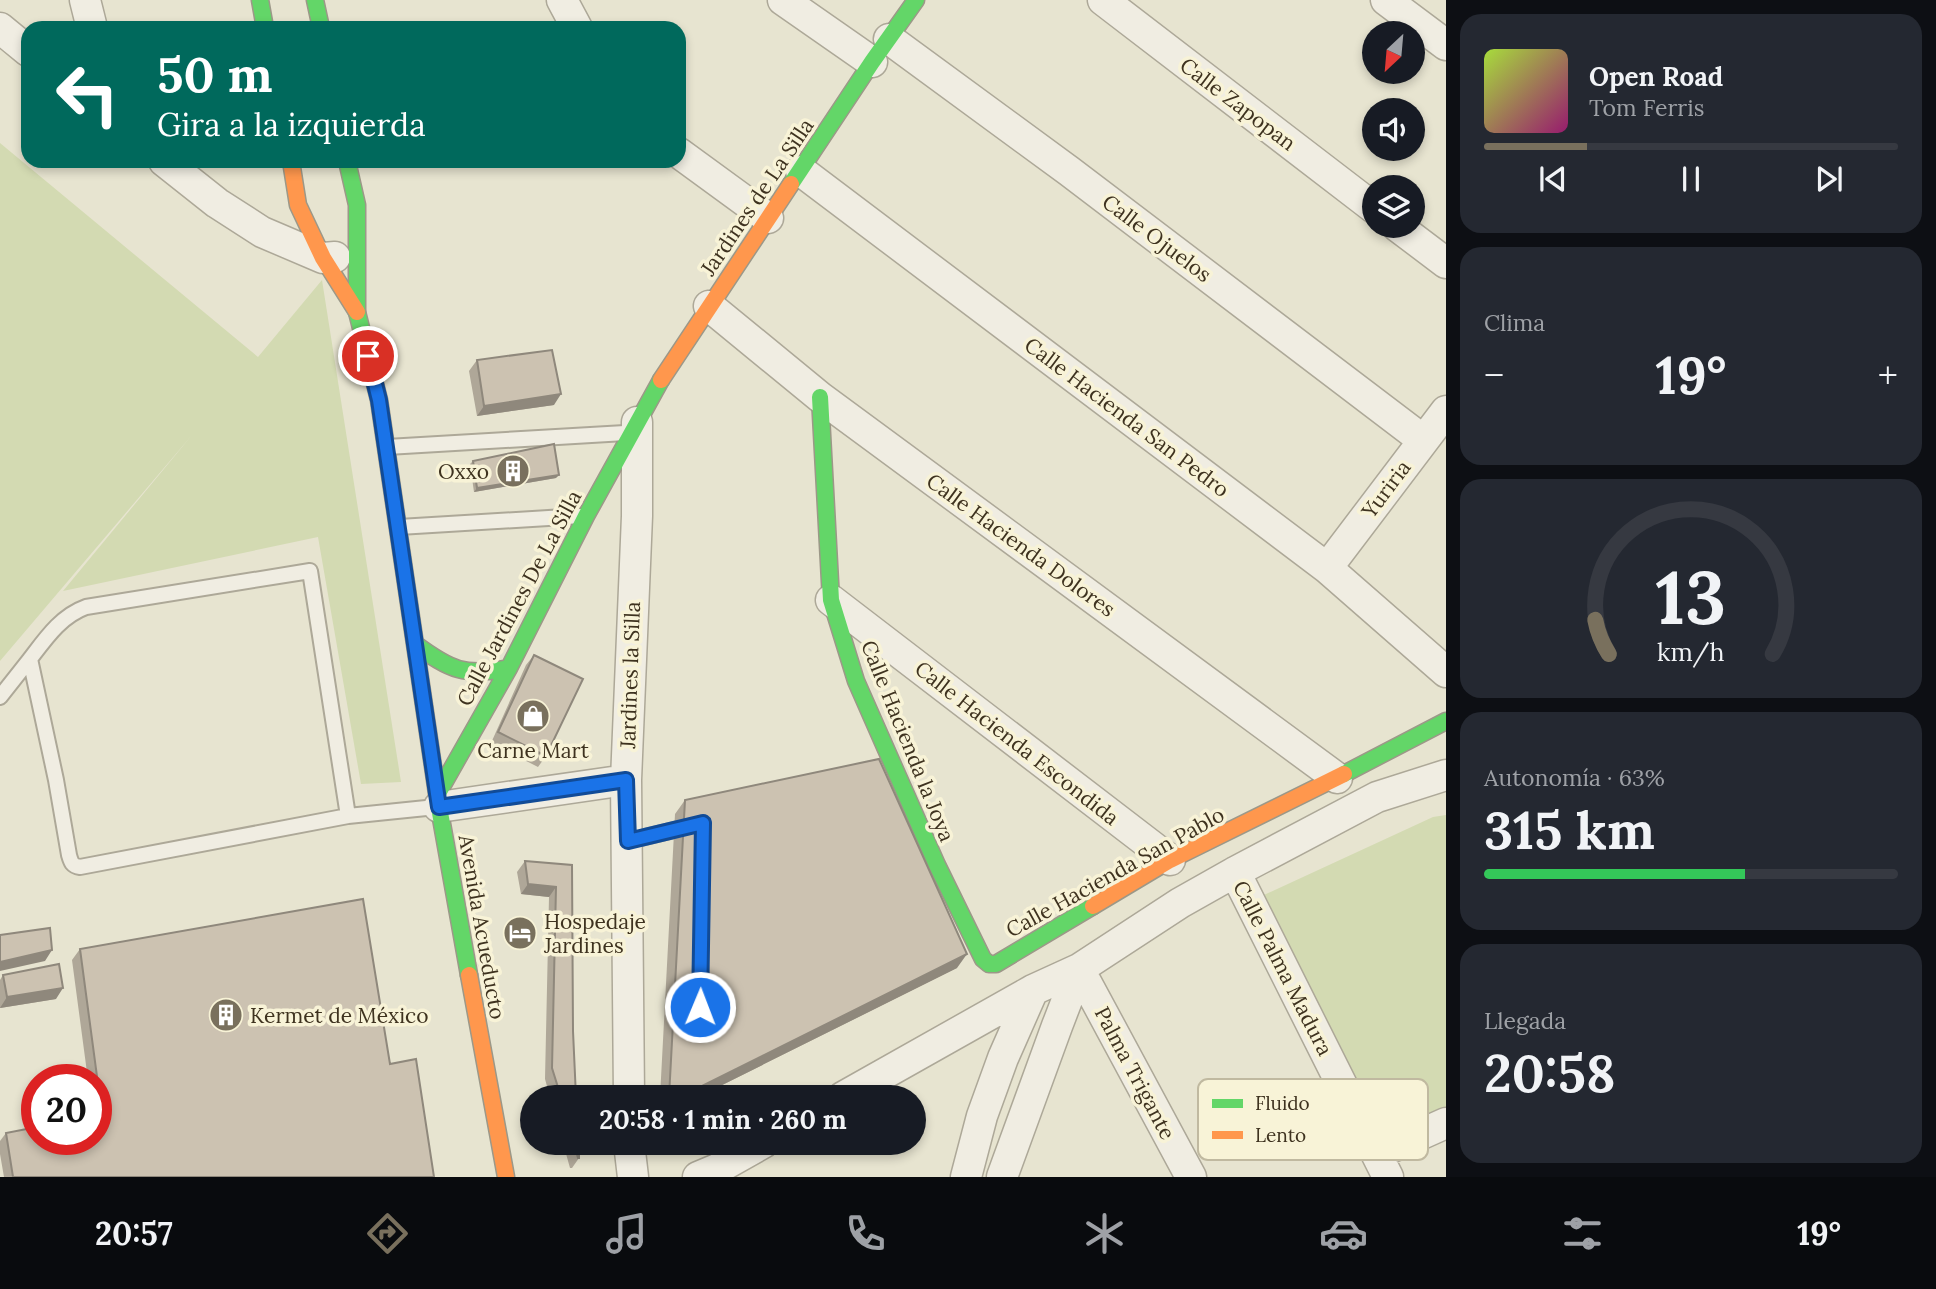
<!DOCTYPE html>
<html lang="es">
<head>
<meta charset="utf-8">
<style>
  body { margin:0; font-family:Lora,serif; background:#242831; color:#f1f3f6; height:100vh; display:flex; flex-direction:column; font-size:26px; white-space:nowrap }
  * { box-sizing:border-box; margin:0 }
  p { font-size:23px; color:#9ea1a6 }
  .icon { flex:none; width:38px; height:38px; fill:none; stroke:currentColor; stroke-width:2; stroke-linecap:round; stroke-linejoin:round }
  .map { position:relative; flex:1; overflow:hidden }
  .side { display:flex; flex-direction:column; gap:14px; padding:14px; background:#0d0f14; width:490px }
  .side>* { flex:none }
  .top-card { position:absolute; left:21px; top:21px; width:665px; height:147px; border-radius:21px; box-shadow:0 4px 10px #0003; background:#00695c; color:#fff; overflow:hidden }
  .needle { width:46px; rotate:206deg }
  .fabs { position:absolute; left:1362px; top:21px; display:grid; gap:14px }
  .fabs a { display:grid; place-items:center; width:63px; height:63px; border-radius:50%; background:#171b24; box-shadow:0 4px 10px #0003; font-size:35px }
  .speed { position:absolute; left:21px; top:1064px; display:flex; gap:14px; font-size:35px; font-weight:700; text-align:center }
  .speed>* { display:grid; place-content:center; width:91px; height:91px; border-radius:50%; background:#171b24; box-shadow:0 4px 10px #0003; line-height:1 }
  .speed .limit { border:10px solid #d22; background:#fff; color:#111 }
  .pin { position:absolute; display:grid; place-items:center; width:60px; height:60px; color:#fff; margin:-30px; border:4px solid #fff; border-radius:50%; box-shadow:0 2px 7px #0007 }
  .me { position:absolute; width:77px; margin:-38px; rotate:1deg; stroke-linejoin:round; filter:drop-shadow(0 0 5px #0008) }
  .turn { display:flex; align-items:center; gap:24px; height:147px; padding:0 21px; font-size:32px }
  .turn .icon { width:91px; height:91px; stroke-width:2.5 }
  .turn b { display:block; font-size:49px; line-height:60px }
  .big { font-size:52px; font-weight:700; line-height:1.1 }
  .side .tile { flex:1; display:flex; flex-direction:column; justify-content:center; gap:10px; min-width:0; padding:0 24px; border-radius:21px; background:#242831 }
  .side .dial { align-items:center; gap:0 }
  .dial svg { height:182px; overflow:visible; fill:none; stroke:#363941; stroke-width:7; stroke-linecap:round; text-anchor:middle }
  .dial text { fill:#f1f3f6; stroke:none }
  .song { display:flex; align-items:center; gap:21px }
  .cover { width:84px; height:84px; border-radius:10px; background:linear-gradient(135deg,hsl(80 70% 55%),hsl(320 70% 35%)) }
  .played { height:7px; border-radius:4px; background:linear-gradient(90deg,#79705d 25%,#363941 25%) }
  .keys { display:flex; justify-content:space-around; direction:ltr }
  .heat { display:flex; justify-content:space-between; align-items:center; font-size:38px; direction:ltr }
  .charge { height:10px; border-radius:5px; background:linear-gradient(90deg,#34c759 63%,#363941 0) }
  .trip { position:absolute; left:520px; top:1085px; width:406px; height:70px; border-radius:35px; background:#171b24; box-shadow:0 4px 10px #0003; font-weight:700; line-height:70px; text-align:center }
  .tab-bar { display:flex; height:112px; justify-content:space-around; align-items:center; background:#090b0e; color:#9ea1a6 }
  .tab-bar .icon { width:49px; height:49px }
  .tab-bar .current { color:#79705d }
  .tab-bar b { font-size:32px; color:#f1f3f6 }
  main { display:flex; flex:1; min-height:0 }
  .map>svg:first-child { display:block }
  .green { fill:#d3dab2 }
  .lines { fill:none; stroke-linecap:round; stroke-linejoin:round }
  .lane-casing { stroke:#ada898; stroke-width:18 }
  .street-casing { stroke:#ada898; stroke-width:33 }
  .fast-casing { stroke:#9c9888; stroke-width:19 }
  .slow-casing { stroke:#9c9888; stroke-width:19 }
  .lane { stroke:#f0ede2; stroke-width:14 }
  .street { stroke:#f0ede2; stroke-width:30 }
  .fast { stroke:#63d668; stroke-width:16 }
  .slow { stroke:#ff974d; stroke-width:16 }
  .wall { fill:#afa798 }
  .shaded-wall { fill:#8f887c }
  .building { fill:#ccc2b1; stroke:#8f887c; stroke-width:2 }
  .route-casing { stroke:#114b97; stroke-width:18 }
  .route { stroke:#1a73e8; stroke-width:12 }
  .labels { text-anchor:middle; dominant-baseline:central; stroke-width:7; stroke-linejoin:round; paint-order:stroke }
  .street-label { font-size:21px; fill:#3e321f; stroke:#f8f3d7 }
  .poi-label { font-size:21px; fill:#3e321f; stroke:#f8f3d7; text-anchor:start }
  .key { fill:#f8f3d7; stroke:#c0b9a0; stroke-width:2 }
  .key-label { font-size:19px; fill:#3e321f }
</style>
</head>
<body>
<main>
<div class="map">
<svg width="1446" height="1177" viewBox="0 0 1446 1177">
  <rect width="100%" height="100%" fill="#e7e4d0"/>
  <!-- green -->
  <path class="green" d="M0 143 258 357 322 280 401 782 361 784 318 537 63 591 192 435 0 661Z
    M1446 815V1109L1380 1141 1253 900 1433 817Z"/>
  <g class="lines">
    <defs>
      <path id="lane" d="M387 447 625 433
        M399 527 581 516
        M0 697 30 659
        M348 816 310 571 86 607C61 616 46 638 30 659L56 780 69 855C71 862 72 866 80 867L348 816 436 807
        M628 841 691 826"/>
      <path id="street" d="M85 0 92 28
        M562 0 577 28
        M783 0 872 62
        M1103 0 1374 208
        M1386 0 1446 45
        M0 28 28 51
        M889 39 1069 171 1423 440
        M679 153 768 218
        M164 161 217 203 262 232 323 258 335 257
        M801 171 1327 568 1446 672
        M1397 226 1446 263
        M709 306 820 397 1337 778
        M1327 568 1446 411
        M831 600 1170 860
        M439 807 626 780
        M1235 872 1388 1177
        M1079 969 1191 1177
        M629 1097 626 780 637 516V422
        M843 1097 1033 990 1079 969 1180 903 1235 872 1377 797 1446 775
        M629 1143 633 1177
        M1377 1154 1446 1123
        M698 1177 717 1169 763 1143
        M966 1177 982 1116 1003 1058 1033 990
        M1002 1177 1057 1026 1079 969"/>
      <path id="fast" d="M260 0 265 28
        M315 0 321 28
        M347 161 357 205V312L379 400 439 807 469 975
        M791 184 872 62 916 0
        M820 397 831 600 856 681 937 865 983 959 989 964H996L1093 906
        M415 644C450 670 465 677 509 668
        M1344 774 1446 721
        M437 795 509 668 586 516 661 380"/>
      <path id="slow" d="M291 161 298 205 323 258 357 312
        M661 380 791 184
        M1093 906 1170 860 1344 774
        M469 975 506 1177"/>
    </defs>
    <!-- lane casing -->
    <use href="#lane" class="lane-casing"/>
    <!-- street casing -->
    <use href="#street" class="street-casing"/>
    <!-- fast casing -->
    <use href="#fast" class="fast-casing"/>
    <!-- slow casing -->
    <use href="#slow" class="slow-casing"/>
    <!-- lane -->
    <use href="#lane" class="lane"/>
    <!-- street -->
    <use href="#street" class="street"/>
    <!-- fast -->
    <use href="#fast" class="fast"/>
    <!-- slow -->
    <use href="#slow" class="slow"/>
  </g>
  <!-- wall -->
  <path class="wall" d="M477 360 554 405 477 416 469 371Z
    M473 461 556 478 474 492 470 464Z
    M534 655 546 756 538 767 491 743 526 665Z
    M685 800 957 968 698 1097H660L675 814Z
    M525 861 572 865 573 1031 576 1097H550L545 1079 549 897 521 894 517 872Z
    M80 949 390 1064 434 1177H4L0 1154V1141L6 1133 96 1139V1080H88L72 960Z
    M3 975 56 999 0 1008V980Z
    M563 1143H579V1158L572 1168H570Z"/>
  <!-- shaded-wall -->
  <path class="shaded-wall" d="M561 394 554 405 477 416 484 406Z
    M559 475 556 478 474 492 477 488Z
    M528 884 556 887 549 897 521 894Z
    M52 950 45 961 0 971V962Z
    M967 954 957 968 698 1097H680Z
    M63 988 56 999 0 1008 7 997Z"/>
  <!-- building -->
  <path class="building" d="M552 350 561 394 484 406 477 360Z
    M554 444 559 475 477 488 473 461Z
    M534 655 583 679 546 756 498 732Z
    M879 759 967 954 680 1097H669L685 800Z
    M525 861 572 865 573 1031 576 1097H561L552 1068 556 887 528 884Z
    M363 899 390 1064 416 1059 434 1177H13L6 1133 37 1127V1139H96V1115L102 1114 80 949Z
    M50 928 52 950 0 962V935Z
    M59 964 63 988 7 997 3 975Z
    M574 1143H579V1158H578Z"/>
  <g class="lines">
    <defs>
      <path id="route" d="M368 356 379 400 439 807 626 780 628 841 703 823 700 1007"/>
    </defs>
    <!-- route casing -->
    <use href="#route" class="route-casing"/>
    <!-- route -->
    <use href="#route" class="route"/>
  </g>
  <!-- icons -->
  <defs>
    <symbol id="building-disc" viewBox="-11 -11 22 22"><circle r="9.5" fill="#79705d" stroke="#f8f3d7"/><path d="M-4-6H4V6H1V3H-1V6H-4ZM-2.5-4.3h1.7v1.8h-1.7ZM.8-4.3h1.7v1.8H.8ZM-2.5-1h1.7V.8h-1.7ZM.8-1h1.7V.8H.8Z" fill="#fff"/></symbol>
    <symbol id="shop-disc" viewBox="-11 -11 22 22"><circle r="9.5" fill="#79705d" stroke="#f8f3d7"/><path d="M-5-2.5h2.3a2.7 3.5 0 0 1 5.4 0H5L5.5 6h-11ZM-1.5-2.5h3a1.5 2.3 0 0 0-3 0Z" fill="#fff"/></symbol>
    <symbol id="hotel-disc" viewBox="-11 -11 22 22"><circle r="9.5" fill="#79705d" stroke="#f8f3d7"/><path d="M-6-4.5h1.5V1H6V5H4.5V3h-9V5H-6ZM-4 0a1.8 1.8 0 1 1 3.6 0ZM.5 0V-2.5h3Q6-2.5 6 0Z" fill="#fff"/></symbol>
  </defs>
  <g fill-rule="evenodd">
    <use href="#building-disc" x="494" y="452" width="38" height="38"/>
    <use href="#shop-disc" x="514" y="697" width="38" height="38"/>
    <use href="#hotel-disc" x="501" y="914" width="38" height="38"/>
    <use href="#building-disc" x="207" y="996" width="38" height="38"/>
  </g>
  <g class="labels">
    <!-- street labels -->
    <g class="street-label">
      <text transform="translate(1238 104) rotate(37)">Calle Zapopan</text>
      <text transform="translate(757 197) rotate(-56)">Jardines de La Silla</text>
      <text transform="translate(1157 238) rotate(37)">Calle Ojuelos</text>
      <text transform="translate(1127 417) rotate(37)">Calle Hacienda San Pedro</text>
      <text transform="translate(1386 489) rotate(-53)">Yuriria</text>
      <text transform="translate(1021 545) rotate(36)">Calle Hacienda Dolores</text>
      <text transform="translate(519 598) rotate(-62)">Calle Jardines De La Silla</text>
      <text transform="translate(630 675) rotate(-88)">Jardines la Silla</text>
      <text transform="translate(908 741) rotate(68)">Calle Hacienda la Joya</text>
      <text transform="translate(1017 743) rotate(38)">Calle Hacienda Escondida</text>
      <text transform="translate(1115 872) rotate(-29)">Calle Hacienda San Pablo</text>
      <text transform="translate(482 927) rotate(80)">Avenida Acueducto</text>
      <text transform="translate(1283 968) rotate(63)">Calle Palma Madura</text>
      <text transform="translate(1135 1073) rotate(62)">Palma Trigante</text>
    </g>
    <!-- poi labels -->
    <g class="poi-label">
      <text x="489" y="471" text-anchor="end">Oxxo</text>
      <text x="533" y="750" text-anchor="middle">Carne Mart</text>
      <text x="544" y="921">Hospedaje<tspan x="544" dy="24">Jardines</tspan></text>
      <text x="250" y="1015">Kermet de México</text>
    </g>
  </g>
  <!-- legend -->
  <rect x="1198" y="1079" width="230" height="81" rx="10" class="key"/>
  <rect x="1212" y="1099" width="31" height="9" fill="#63d668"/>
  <rect x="1212" y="1131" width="31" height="8" fill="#ff974d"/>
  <g class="key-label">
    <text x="1255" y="1110">Fluido</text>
    <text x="1255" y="1142">Lento</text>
  </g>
</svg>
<div class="fabs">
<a><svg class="needle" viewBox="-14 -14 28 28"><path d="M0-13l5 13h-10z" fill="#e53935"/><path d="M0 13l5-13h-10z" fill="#9ea1a6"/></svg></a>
<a><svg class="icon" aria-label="sound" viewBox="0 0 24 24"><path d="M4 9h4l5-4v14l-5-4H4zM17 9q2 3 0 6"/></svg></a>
<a><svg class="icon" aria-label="layers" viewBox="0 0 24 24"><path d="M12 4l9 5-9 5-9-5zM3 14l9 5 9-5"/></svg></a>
</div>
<div class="speed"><div class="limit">20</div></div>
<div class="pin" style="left:368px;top:356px;background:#d93025"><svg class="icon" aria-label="arrive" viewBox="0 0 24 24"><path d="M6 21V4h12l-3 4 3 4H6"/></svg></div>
<svg class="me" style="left:700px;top:1007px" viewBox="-20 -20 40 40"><circle r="17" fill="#1a73e8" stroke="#fff" stroke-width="3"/><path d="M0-11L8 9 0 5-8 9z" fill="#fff"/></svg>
<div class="trip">20:58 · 1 min · 260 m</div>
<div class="top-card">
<div class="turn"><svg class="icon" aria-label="left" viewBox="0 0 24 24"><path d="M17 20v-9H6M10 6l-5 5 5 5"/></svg><div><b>50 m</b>Gira a la izquierda</div></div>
</div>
</div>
<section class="side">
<div class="tile">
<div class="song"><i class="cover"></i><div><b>Open Road</b><p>Tom Ferris</p></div></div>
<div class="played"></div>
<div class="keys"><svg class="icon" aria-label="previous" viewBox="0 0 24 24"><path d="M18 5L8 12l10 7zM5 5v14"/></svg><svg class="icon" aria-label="pause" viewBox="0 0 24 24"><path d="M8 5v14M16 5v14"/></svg><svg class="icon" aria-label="next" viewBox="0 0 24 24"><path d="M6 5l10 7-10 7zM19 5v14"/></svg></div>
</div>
<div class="tile"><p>Clima</p>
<div class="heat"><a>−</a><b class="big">19°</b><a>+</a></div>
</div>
<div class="tile dial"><svg viewBox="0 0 100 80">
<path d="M14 69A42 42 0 1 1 86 69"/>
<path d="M14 69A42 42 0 0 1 8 54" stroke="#79705d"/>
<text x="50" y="56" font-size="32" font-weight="700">13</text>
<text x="50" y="72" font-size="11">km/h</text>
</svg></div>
<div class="tile"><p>Autonomía · 63%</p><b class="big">315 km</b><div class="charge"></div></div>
<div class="tile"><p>Llegada</p><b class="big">20:58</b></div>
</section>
</main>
<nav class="tab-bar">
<b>20:57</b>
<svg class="icon current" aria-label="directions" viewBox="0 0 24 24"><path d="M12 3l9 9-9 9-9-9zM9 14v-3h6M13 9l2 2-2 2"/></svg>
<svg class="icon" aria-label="music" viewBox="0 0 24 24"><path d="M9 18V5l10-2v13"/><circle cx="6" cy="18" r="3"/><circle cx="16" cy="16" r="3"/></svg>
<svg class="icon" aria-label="phone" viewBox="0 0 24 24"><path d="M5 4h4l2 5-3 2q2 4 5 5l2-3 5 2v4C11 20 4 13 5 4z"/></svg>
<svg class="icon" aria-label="climate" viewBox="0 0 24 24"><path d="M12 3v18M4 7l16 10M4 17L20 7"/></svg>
<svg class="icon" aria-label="car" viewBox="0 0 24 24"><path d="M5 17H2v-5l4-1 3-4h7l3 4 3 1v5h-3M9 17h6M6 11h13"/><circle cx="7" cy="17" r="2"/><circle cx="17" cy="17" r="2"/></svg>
<svg class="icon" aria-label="filters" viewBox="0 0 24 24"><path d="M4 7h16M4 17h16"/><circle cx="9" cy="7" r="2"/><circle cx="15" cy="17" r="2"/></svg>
<b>19°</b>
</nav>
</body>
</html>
